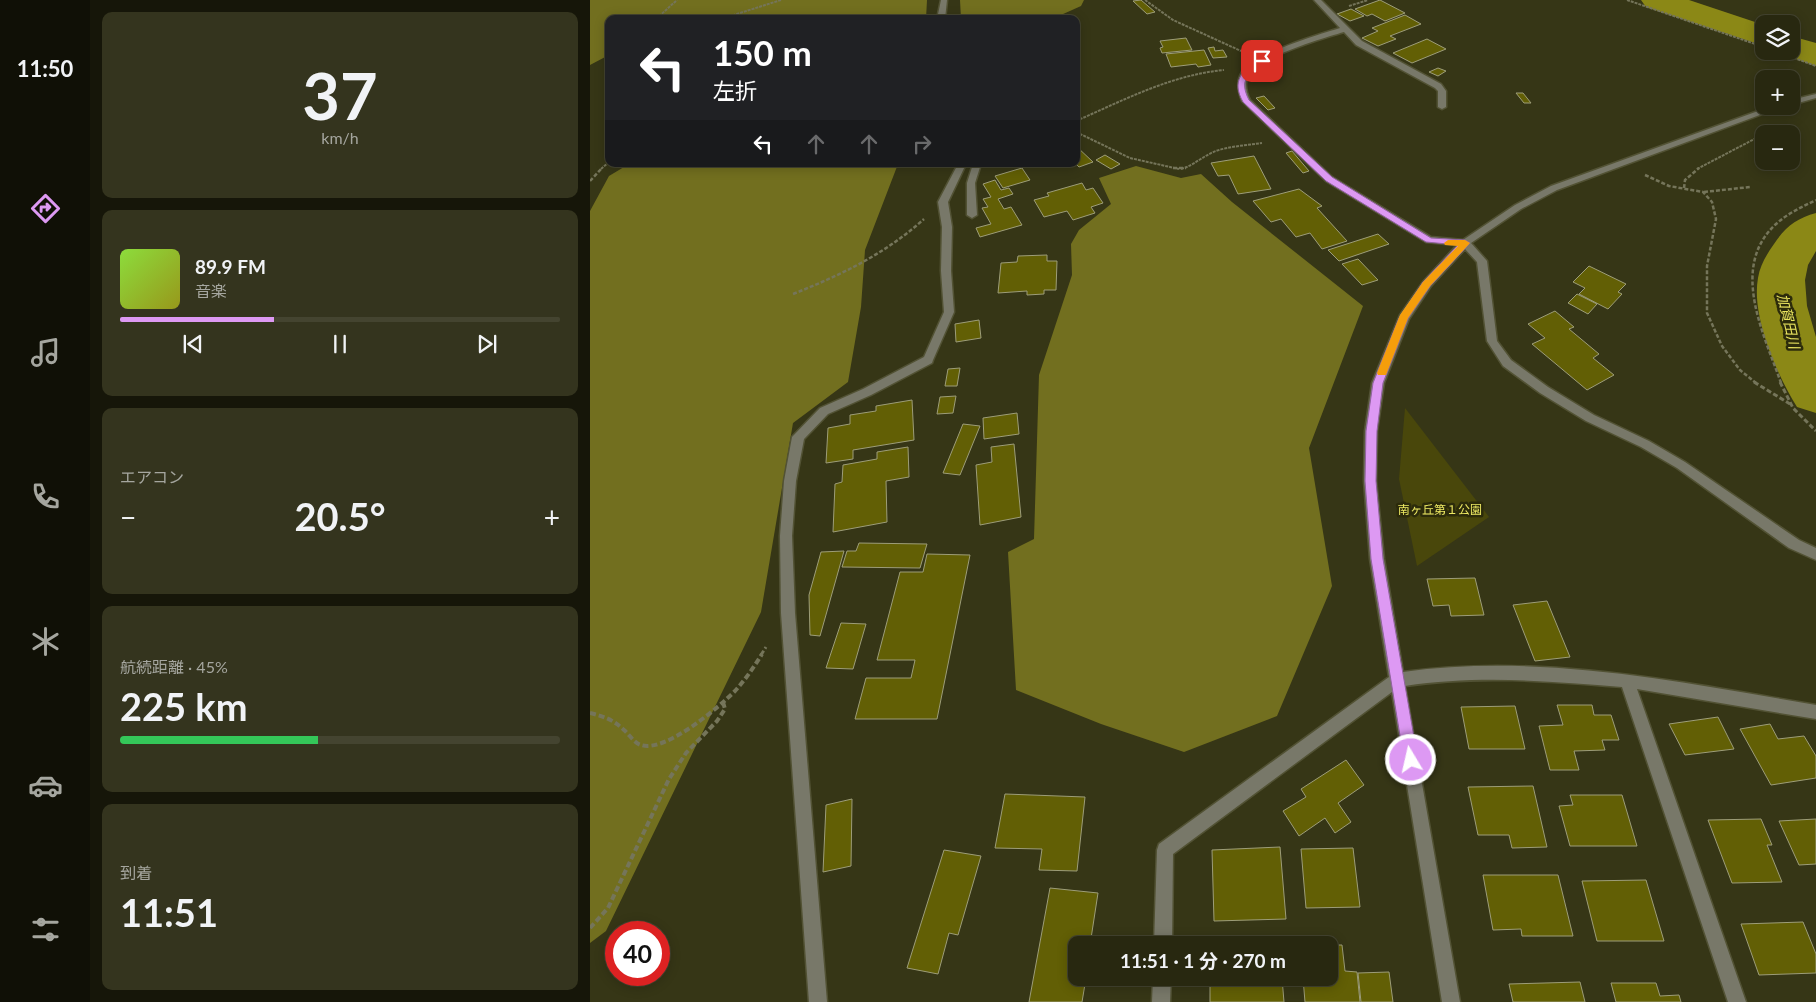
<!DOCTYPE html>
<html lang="ja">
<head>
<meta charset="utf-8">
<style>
  body { margin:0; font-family:Lato,"Noto Sans JP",sans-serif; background:#34341e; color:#f1f3f6; height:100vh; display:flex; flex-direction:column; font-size:19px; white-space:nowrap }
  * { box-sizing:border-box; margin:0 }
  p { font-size:16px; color:#a5a69f }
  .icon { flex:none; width:28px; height:28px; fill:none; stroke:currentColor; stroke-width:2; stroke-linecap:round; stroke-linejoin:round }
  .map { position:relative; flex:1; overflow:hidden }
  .side { display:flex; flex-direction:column; gap:12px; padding:12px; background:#161609; width:500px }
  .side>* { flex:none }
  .hud { position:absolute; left:15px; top:15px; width:475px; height:152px; border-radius:10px; box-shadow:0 2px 12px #0003,0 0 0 1px #444430; background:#202124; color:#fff; overflow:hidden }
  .controls { position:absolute; left:1165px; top:15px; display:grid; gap:10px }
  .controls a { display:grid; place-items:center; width:45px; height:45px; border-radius:10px; background:#282810; box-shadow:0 2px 12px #0003,0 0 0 1px #444430; font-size:25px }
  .speed { position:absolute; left:15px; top:921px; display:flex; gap:10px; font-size:25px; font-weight:700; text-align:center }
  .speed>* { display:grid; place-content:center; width:65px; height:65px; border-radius:50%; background:#282810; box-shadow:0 2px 12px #0003,0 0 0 1px #444430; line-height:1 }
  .speed .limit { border:8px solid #d22; background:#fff; color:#111 }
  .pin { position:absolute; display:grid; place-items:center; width:42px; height:42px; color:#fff; margin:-21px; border-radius:10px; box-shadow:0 2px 8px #0006 }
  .me { position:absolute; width:55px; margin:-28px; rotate:351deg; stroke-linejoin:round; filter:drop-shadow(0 0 4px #0008) }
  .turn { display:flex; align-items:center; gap:18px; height:105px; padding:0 25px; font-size:22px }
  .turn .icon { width:65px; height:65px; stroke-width:2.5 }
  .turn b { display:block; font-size:35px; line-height:42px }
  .lanes { display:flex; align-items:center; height:48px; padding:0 25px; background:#0003; justify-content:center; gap:25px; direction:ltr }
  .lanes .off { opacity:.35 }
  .big { font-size:38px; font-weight:700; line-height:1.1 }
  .side .card { flex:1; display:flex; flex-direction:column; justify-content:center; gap:8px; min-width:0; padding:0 18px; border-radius:10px; background:#34341e }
  .side .dial { align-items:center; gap:0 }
  .dial b { font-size:65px; line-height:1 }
  .song { display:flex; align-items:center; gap:15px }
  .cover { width:60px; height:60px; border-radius:8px; background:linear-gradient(135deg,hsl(90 70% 55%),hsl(60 70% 35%)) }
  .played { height:5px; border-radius:2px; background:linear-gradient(90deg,#dd99f3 35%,#444430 35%) }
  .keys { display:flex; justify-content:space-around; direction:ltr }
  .heat { display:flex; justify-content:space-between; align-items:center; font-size:28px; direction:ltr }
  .charge { height:8px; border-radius:4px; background:linear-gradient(90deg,#34c759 45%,#444430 0) }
  .trip { position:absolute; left:478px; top:936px; width:270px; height:50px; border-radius:10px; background:#282810; box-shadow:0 2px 12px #0003,0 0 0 1px #444430; font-weight:700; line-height:50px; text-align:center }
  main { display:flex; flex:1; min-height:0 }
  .menu { display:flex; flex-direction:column; width:90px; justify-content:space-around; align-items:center; background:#101006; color:#a5a69f }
  .menu .icon { width:35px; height:35px }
  .menu .selected { color:#dd99f3 }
  .menu b { font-size:22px; color:#f1f3f6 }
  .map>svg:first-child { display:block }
  .green { fill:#49470b }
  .forest { fill:#726f1f }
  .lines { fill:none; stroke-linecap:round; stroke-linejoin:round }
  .river { fill:#8b8816; fill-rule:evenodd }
  .building { fill:#625f05; stroke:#9d9d79 }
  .minor-casing { stroke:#525234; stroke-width:3 }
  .path-far3 { stroke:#75755a; stroke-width:2; stroke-dasharray:3 1; stroke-linecap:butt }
  .path-far2 { stroke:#75755a; stroke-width:2.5; stroke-dasharray:4 2; stroke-linecap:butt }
  .path-far1 { stroke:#75755a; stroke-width:3; stroke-dasharray:5 2.5; stroke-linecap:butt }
  .path { stroke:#75755a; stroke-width:4; stroke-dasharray:6 3; stroke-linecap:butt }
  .minor { fill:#787869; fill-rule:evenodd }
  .route { fill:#dd99f3; stroke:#90639e }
  .slow { fill:#f59e0b }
  .labels { text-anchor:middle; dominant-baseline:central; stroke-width:5; stroke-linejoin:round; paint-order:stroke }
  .park-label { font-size:12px; fill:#ece862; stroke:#2c2b0b }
  .water-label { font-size:14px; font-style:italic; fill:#eae55f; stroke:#2c2b0b }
</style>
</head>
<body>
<main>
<nav class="menu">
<b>11:50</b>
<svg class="icon selected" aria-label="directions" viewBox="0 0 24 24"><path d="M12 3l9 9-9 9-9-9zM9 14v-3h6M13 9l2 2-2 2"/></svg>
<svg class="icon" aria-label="music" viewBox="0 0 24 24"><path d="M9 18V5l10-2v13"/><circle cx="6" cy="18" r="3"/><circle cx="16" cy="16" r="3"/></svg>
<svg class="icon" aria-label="phone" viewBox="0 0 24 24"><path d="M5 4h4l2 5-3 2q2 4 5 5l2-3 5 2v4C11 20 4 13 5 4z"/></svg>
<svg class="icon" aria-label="climate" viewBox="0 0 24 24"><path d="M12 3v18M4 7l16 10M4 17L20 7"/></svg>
<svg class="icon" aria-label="car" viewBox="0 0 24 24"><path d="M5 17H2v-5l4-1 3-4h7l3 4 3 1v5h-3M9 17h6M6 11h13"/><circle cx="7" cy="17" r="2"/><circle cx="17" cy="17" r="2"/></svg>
<svg class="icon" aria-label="filters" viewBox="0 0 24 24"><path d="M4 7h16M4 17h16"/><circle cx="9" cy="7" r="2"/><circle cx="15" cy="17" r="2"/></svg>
</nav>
<section class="side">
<div class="card dial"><b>37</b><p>km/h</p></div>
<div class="card">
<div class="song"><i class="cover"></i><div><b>89.9 FM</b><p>音楽</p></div></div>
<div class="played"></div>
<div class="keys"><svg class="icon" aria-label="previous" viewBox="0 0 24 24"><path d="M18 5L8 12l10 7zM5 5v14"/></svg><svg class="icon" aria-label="pause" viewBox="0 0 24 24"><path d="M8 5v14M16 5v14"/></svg><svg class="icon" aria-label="next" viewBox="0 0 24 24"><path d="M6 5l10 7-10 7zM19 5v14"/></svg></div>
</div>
<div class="card"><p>エアコン</p>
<div class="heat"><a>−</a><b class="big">20.5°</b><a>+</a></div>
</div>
<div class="card"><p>航続距離 · 45%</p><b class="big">225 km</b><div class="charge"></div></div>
<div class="card"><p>到着</p><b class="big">11:51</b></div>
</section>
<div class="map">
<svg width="1226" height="1002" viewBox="0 0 1226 1002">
  <rect width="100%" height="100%" fill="#363616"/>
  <!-- green -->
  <path class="green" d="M815 408 899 517 827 566 809 479Z"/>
  <!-- forest -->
  <path class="forest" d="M0 0H337L336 19H19V55L0 65Z
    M370 0H494L491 6 462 19H371Z
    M39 164H308L275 250 271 307 258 382 203 423 171 612 16 931 0 943V211L19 176Z
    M546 166 591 178 611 174 642 202 773 306 719 448 742 586 687 716 594 752 511 724 426 690 418 552 444 539 449 375 482 275 481 244 489 230 521 204 509 178Z"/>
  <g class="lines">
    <!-- river -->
    <path class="river" d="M1051 0H1099L1174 25V46L1056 7Z
      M1201 36 1226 43V66L1189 53 1187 51H1201Z
      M1226 213V251L1218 265 1215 280 1217 306 1226 337V413L1207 407C1187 375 1161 316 1168 278 1170 265 1177 254 1184 244 1195 227 1207 218 1226 213Z"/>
  </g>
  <!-- building -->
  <path class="building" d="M551 0 565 12 557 14 543 1Z
    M790 0 815 13 795 21 782 14 777 16 765 9Z
    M761 9 774 16 760 21 747 14Z
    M815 15 831 24 800 36 806 39 788 46 772 38 788 31 782 28Z
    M596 38 602 50 572 53 570 48 573 47 570 41Z
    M837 39 856 49 822 63 803 53Z
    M624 47 625 51 633 50 637 57 623 58 618 48Z
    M614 50 621 65 608 67 606 64 581 67 576 54Z
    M848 68 856 71 848 76 839 72Z
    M926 93H933L941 103H934Z
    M674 96 685 108 678 110 666 98Z
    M486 146 503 162 489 167 486 164Z
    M702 151 719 171 713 173 696 153Z
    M515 155 530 164 521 169 506 160Z
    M664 156 681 189 648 194 639 175 628 176 621 163Z
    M432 168 440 180 413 188 405 176Z
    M405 180 411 190 419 188 423 194 408 199 414 209 421 207 432 225 390 237 386 228 401 224 392 208 398 207 393 199 401 197 393 184Z
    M492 183 496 190 503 188 513 203 501 207 505 213 483 220 477 211 454 217 444 200 459 196 457 193Z
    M709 189 732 206 727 208 757 241 732 249 720 233 706 237 691 219 681 222 663 201Z
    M788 234 799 244 749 261 738 250Z
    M457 255V261H467L466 290H454V294L437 295V291L408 293 411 263 427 262 428 256Z
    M768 259 788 280 772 285 752 264Z
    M999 266 1036 284 1028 292 1032 294 1018 309 989 294 995 288 983 282Z
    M987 294 1007 304 998 314 978 303Z
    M965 311 984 327 979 329 1009 354 1003 358 1024 375 997 390 942 344 955 338 938 324Z
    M389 320 391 338 366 342 365 324Z
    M370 368 367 386H355L358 369Z
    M366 396 363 413 347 414 350 397Z
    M322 400 324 440 263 450V459L236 463 238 428 260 424V415L286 411V406Z
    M427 413 429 434 394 439 393 418Z
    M373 424 390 426 370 475 353 473Z
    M424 444 431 517 390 525 386 465 402 462 401 447Z
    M318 447 319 477 296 481 297 522 243 532 245 484 252 482 253 465 287 459V452Z
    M269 543 337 544 330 568 252 567 257 551H266Z
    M254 551 230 636 220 635 219 595 231 552Z
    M337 554 380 555 347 719H265L276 678H321L325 660H287L310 572H333Z
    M885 578 894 615 861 616 859 605 843 606 837 579Z
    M957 601 980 657 945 661 923 605Z
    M251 623 276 624 263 669 236 668Z
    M967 705H1002L1004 715H1021L1029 740H1012L1015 750 984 751 989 770H960L949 726 973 725Z
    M925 706 935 749H879L871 707Z
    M1128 717 1144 749 1095 755 1079 724Z
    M1180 724 1188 739 1214 736 1226 756V778L1181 785 1150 729Z
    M756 760 774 785 748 803 761 822 745 833 735 818 709 836 693 811 716 797 711 789Z
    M943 786 957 847 922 848 919 835H888L878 787Z
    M415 794 495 797 487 871 449 870 452 849 405 848Z
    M980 795H1032L1047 846H980L969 806 983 805Z
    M262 799 261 866 233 872 236 805Z
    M1171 819 1182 845H1177L1192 882 1142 883 1118 820Z
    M1226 819V864L1209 865 1189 821Z
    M690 847 696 919 624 921 622 850Z
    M763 848 770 907 716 908 711 849Z
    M354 850 391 856 368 935 359 933 348 974 317 968Z
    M893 875H968L983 936H932L931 929 903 930Z
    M1056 880 1074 941H1007L992 881Z
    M460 888 508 893 500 945H486V978H496L492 1002H439Z
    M1213 922 1226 954V973L1169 975 1151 924Z
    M739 945H752L755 971 767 972 770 1002H715L713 978H739Z
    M799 972 803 1002H771L768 973Z
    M612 978H692L694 1002H620V986L612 985Z
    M990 982 995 1002H923L919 984Z
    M1021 983H1066L1070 996 1089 995 1091 1002H1026Z"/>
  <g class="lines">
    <defs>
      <path id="minor" d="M351 0H357L355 19H347Z
        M724 0H731L772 41 851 84 856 91V107L852 109 848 107V91L845 88 766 45 754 32C733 38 670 57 659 74 654 82 656 92 660 100L742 177 841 237 873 240 925 205 961 186 1182 106H1194L967 190 931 209 881 243 897 261 907 341 921 360 958 387 1004 415 1059 441 1095 462 1209 540 1226 548V560L1199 548 1087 468 1051 447 996 421 950 393 913 366 897 341 887 262 875 249 841 286 819 319 794 383 787 431 786 481 794 559 813 672C952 653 1090 682 1226 705V719L1047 689 1156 1002H1138L1032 687C959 681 888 675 815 686L870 1002H852L802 692 583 854 582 945H564L567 850 569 844 799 677 780 559 774 481 775 431 782 383 810 315 833 282 867 245 836 242 736 181 652 101C648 91 646 81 652 72 666 53 727 35 750 28Z
        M1226 94V98L1201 105V100Z
        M368 164H376L358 202 362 227 361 271 364 312 343 360 342 363 281 395 238 414 214 439 206 481 202 536 205 613 237 1002H219L191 613 190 536 194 481 202 437 230 408 273 389 334 357 354 312 351 271 352 227 348 202Z
        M383 164H391L385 183 387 215 382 218 377 215V183Z
        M563 978H581L580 1002H562Z"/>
    </defs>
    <!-- minor casing -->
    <use href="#minor" class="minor-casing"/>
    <!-- path-far3 -->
    <path class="path-far3" d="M555 0 583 20 651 51
      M1037 0 1174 47
      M759 6 778 0
      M66 19 87 0
      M131 19 191 0
      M1185 51 1226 66
      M486 121C534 100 581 75 634 70
      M486 132 540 158 589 169
      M11 169 19 162
      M591 169C605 165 615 154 629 150 643 146 658 145 672 143
      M1107 169 1174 134"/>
    <!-- path-far2 -->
    <path class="path-far2" d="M583 168H596
      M1055 175 1079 186 1113 192 1122 202 1126 219 1117 266V313L1132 346 1150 370 1166 383
      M0 181 12 168
      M1094 188 1095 180 1109 168
      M1114 192 1160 187
      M203 294C251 275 295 254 334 219
      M1191 383C1174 334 1139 267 1186 224 1198 213 1212 207 1226 200"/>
    <!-- path-far1 -->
    <path class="path-far1" d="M1164 382 1200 404
      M1190 382 1203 408 1226 431
      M171 655 176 647"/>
    <!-- path -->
    <path class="path" d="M0 713C13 716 24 720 34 730 39 734 44 743 51 745 75 753 128 708 145 691 155 680 164 667 172 654
      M0 928 18 908 79 779 96 753 127 721 135 709 133 702"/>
    <!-- minor -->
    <use href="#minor" class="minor"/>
  </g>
  <!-- route -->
  <path class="route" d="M670 59 676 61C662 73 647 77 659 100L742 177 841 238 875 240 880 243 840 286 818 318 793 383 787 431 786 481 793 559 828 760 826 765 821 767 816 765 814 760 781 559 775 481 776 431 783 383 809 318 833 282 868 245 836 242 736 181 653 102C641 81 652 70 670 59Z"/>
  <!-- slow -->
  <path class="slow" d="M858 240H875L880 243 840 286 818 318 796 375H788L787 373 810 315 833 282 868 246 855 245 854 243Z"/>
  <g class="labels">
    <!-- park labels -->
    <g class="park-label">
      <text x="850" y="509">南ヶ丘第１公園</text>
    </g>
    <!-- water labels -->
    <g class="water-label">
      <text transform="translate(1199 321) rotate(77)">加賀田川</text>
    </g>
  </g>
</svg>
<div class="controls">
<a><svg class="icon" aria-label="layers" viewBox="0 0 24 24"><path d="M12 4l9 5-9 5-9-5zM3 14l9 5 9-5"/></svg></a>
<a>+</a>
<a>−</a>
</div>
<div class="speed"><div class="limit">40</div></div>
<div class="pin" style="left:672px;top:61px;background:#d93025"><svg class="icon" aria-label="arrive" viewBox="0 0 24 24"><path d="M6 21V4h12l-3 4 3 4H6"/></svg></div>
<svg class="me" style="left:821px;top:760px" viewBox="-20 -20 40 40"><circle r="17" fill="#dd99f3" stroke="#fff" stroke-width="3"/><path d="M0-11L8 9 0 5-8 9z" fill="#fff"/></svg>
<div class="trip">11:51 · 1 分 · 270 m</div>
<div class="hud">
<div class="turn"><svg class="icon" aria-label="left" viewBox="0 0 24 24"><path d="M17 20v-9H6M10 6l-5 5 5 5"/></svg><div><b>150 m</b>左折</div></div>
<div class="lanes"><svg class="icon" aria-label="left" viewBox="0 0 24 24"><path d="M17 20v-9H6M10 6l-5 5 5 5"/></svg><svg class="icon off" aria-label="ahead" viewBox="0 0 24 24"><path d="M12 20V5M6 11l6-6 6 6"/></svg><svg class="icon off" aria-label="ahead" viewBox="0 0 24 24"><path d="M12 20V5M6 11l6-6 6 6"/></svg><svg class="icon off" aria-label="right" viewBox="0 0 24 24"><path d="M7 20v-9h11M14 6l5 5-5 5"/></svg></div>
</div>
</div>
</main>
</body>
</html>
